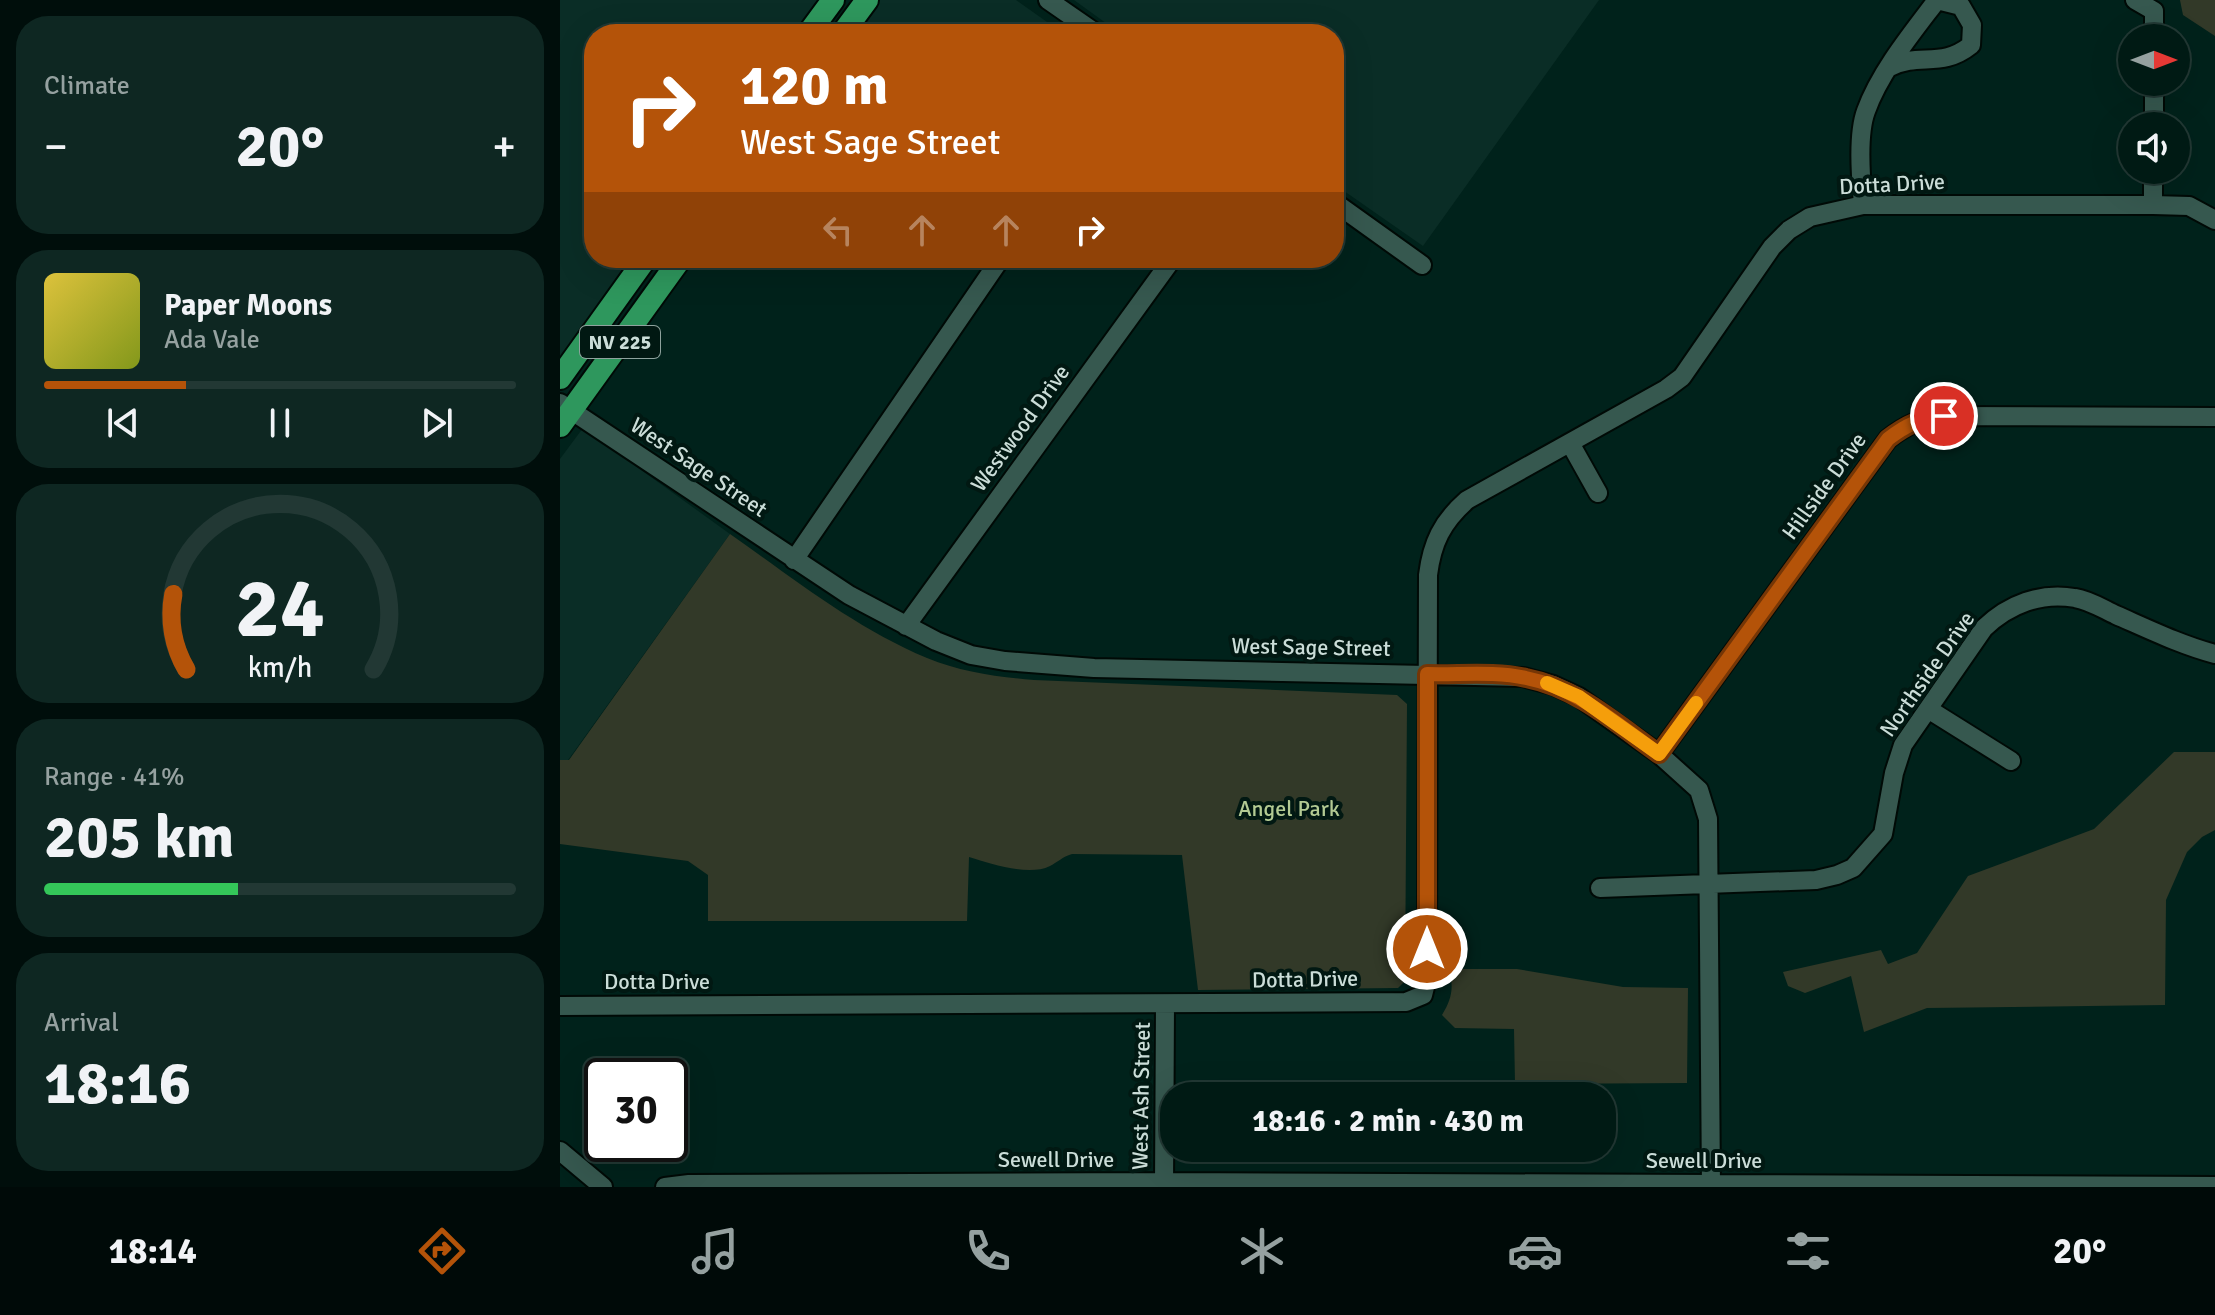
<!DOCTYPE html>
<html lang="en">
<head>
<meta charset="utf-8">
<style>
  body { margin:0; font-family:Signika,sans-serif; background:#0e2722; color:#f1f3f6; height:100vh; display:flex; flex-direction:column; font-size:30px; white-space:nowrap }
  * { box-sizing:border-box; margin:0 }
  p { font-size:26px; color:#95a1a0 }
  .icon { flex:none; width:44px; height:44px; fill:none; stroke:currentColor; stroke-width:2; stroke-linecap:round; stroke-linejoin:round }
  .map { position:relative; flex:1; overflow:hidden }
  .panel { display:flex; flex-direction:column; gap:16px; padding:16px; background:#000e0b; width:560px }
  .panel>* { flex:none }
  .hud { position:absolute; left:24px; top:24px; width:760px; height:244px; border-radius:32px; box-shadow:0 8px 32px #0002,0 0 0 2px #223834; background:#b45309; color:#fff; overflow:hidden }
  .needle { width:52px; rotate:90deg }
  .tools { position:absolute; left:1558px; top:24px; display:grid; gap:16px }
  .tools a { display:grid; place-items:center; width:72px; height:72px; border-radius:50%; background:#001a14; box-shadow:0 8px 32px #0002,0 0 0 2px #223834; font-size:40px }
  .speed { position:absolute; left:24px; top:1058px; display:flex; gap:16px; font-size:40px; font-weight:700; text-align:center }
  .speed>* { display:grid; place-content:center; width:104px; height:104px; border-radius:50%; background:#001a14; box-shadow:0 8px 32px #0002,0 0 0 2px #223834; line-height:1 }
  .speed .limit { border:4px solid #111; border-radius:12px; background:#fff; color:#111 }
  .pin { position:absolute; display:grid; place-items:center; width:68px; height:68px; color:#fff; margin:-34px; border:4px solid #fff; border-radius:50%; box-shadow:0 2px 8px #0007 }
  .me { position:absolute; width:88px; margin:-44px; rotate:0deg; stroke-linejoin:round; filter:drop-shadow(0 0 6px #0008) }
  .turn { display:flex; align-items:center; gap:28px; height:168px; padding:0 24px; font-size:36px }
  .turn .icon { width:104px; height:104px; stroke-width:2.5 }
  .turn b { display:block; font-size:56px; line-height:68px }
  .lanes { display:flex; align-items:center; height:76px; padding:0 24px; background:#0003; justify-content:center; gap:40px; direction:ltr }
  .lanes .off { opacity:.35 }
  .big { font-size:60px; font-weight:700; line-height:1.1 }
  .panel .card { flex:1; display:flex; flex-direction:column; justify-content:center; gap:12px; min-width:0; padding:0 28px; border-radius:32px; background:#0e2722 }
  .panel .dial { align-items:center; gap:0 }
  .dial svg { height:208px; overflow:visible; fill:none; stroke:#223834; stroke-width:7; stroke-linecap:round; text-anchor:middle }
  .dial text { fill:#f1f3f6; stroke:none }
  .song { display:flex; align-items:center; gap:24px }
  .cover { width:96px; height:96px; border-radius:12px; background:linear-gradient(135deg,hsl(50 70% 55%),hsl(70 70% 35%)) }
  .played { height:8px; border-radius:4px; background:linear-gradient(90deg,#b45309 30%,#223834 30%) }
  .keys { display:flex; justify-content:space-around; direction:ltr }
  .heat { display:flex; justify-content:space-between; align-items:center; font-size:44px; direction:ltr }
  .charge { height:12px; border-radius:6px; background:linear-gradient(90deg,#34c759 41%,#223834 0) }
  .trip { position:absolute; left:600px; top:1082px; width:456px; height:80px; border-radius:32px; background:#001a14; box-shadow:0 8px 32px #0002,0 0 0 2px #223834; font-weight:700; line-height:80px; text-align:center }
  .menu { display:flex; height:128px; justify-content:space-around; align-items:center; background:#000a08; color:#95a1a0 }
  .menu .icon { width:56px; height:56px }
  .menu .current { color:#b45309 }
  .menu b { font-size:36px; color:#f1f3f6 }
  main { display:flex; flex:1; min-height:0 }
  .map>svg:first-child { display:block }
  .built { fill:#0a2d26 }
  .green { fill:#323928 }
  .lines { fill:none; stroke-linecap:round; stroke-linejoin:round }
  .minor-casing { stroke:#000a06; stroke-width:22 }
  .major-casing { stroke:#000a06; stroke-width:26 }
  .minor { stroke:#36584f; stroke-width:18 }
  .major { stroke:#2e975d; stroke-width:22 }
  .route-casing { stroke:#753606; stroke-width:20 }
  .route { stroke:#b45309; stroke-width:14 }
  .slow { stroke:#f59e0b; stroke-width:14 }
  .labels { text-anchor:middle; dominant-baseline:central; stroke-width:8; stroke-linejoin:round; paint-order:stroke }
  .shield { fill:#011812; stroke:#8ea29d; stroke-width:2 }
  .shield-label { font-size:20px; font-weight:bold; fill:#cbddd8 }
  .street-label { font-size:22px; fill:#cbddd8; stroke:#011812 }
  .park-label { font-size:22px; fill:#b3ca93; stroke:#011812 }
</style>
</head>
<body>
<main>
<section class="panel">
<div class="card"><p>Climate</p>
<div class="heat"><a>−</a><b class="big">20°</b><a>+</a></div>
</div>
<div class="card">
<div class="song"><i class="cover"></i><div><b>Paper Moons</b><p>Ada Vale</p></div></div>
<div class="played"></div>
<div class="keys"><svg class="icon" aria-label="previous" viewBox="0 0 24 24"><path d="M18 5L8 12l10 7zM5 5v14"/></svg><svg class="icon" aria-label="pause" viewBox="0 0 24 24"><path d="M8 5v14M16 5v14"/></svg><svg class="icon" aria-label="next" viewBox="0 0 24 24"><path d="M6 5l10 7-10 7zM19 5v14"/></svg></div>
</div>
<div class="card dial"><svg viewBox="0 0 100 80">
<path d="M14 69A42 42 0 1 1 86 69"/>
<path d="M14 69A42 42 0 0 1 9 40" stroke="#b45309"/>
<text x="50" y="56" font-size="32" font-weight="700">24</text>
<text x="50" y="72" font-size="11">km/h</text>
</svg></div>
<div class="card"><p>Range · 41%</p><b class="big">205 km</b><div class="charge"></div></div>
<div class="card"><p>Arrival</p><b class="big">18:16</b></div>
</section>
<div class="map">
<svg width="1655" height="1187" viewBox="0 0 1655 1187">
  <rect width="100%" height="100%" fill="#00221b"/>
  <!-- built -->
  <path class="built" d="M0 0H260L235 34H34V258H71L0 360Z
    M320 0H456L504 34H295Z
    M514 0H1039L863 246 774 184V34H561Z
    M23 428 170 534 8 760H0V459Z"/>
  <!-- green -->
  <path class="green" d="M1620 0H1655V36L1623 15Z
    M170 534C233 578 295 628 367 658 401 672 437 677 474 680L837 695 847 704 845 981 838 988 638 990 622 855 512 854C502 857 498 862 490 866 468 877 430 863 409 857L407 921H148V875L128 861 0 844V760H9Z
    M1614 752H1655V830L1642 837 1627 852 1606 900 1605 1005 1367 1008 1304 1032 1291 976 1245 993 1228 986 1223 972 1321 950 1328 964 1357 953 1408 876 1534 829Z
    M889 969H957L1063 987 1128 988 1127 1083 955 1084 954 1029 895 1028 882 1015C892 999 894 987 889 969Z"/>
  <g class="lines">
    <defs>
      <path id="minor" d="M488 0 537 34
        M1575 0 1594 11V38
        M1594 126V82
        M774 202 862 265
        M1303 205C1301 179 1297 135 1306 111 1320 72 1352 33 1377 0L1401 6 1412 25 1411 45C1381 69 1360 52 1330 67
        M1593 205V170
        M0 403 289 595 376 641 411 655 445 661 534 668 963 677 993 685 1019 697 1099 754 1139 790 1148 819 1151 1187
        M1010 443 1038 493
        M234 560 441 258
        M346 626 613 258
        M1368 709 1451 761
        M1099 754 1328 439C1346 425 1361 418 1384 416L1655 417
        M1040 888 1256 880 1277 875 1293 868 1323 834 1334 773 1343 745 1424 628C1449 604 1481 592 1515 598 1529 600 1543 609 1556 615 1588 629 1621 645 1655 654
        M0 1006 846 1002 863 995 867 979 868 575C872 543 882 522 907 500L1106 389 1122 377 1212 247 1229 230 1250 217 1303 205H1593L1629 206 1655 220
        M0 1151 43 1187
        M105 1187 129 1184 604 1182 1655 1186
        M604 1187 605 1005"/>
      <path id="major" d="M248 34 273 0
        M282 34 307 0
        M0 378 86 258
        M0 426 121 258"/>
    </defs>
    <!-- minor casing -->
    <use href="#minor" class="minor-casing"/>
    <!-- major casing -->
    <use href="#major" class="major-casing"/>
    <!-- minor -->
    <use href="#minor" class="minor"/>
    <!-- major -->
    <use href="#major" class="major"/>
  </g>
  <g class="lines">
    <defs>
      <path id="route" d="M867 949V674C899 675 935 671 966 678 1017 688 1057 724 1099 754L1328 439C1346 425 1361 418 1384 416"/>
    </defs>
    <!-- route casing -->
    <use href="#route" class="route-casing"/>
    <!-- route -->
    <use href="#route" class="route"/>
    <!-- slow -->
    <path class="slow" d="M987 683 1019 697 1099 754 1136 703"/>
  </g>
  <g class="labels">
    <!-- shield labels -->
    <rect class="shield" x="20" y="326" width="80" height="32" rx="6"/>
    <g class="shield-label">
      <text x="60" y="342">NV 225</text>
    </g>
    <!-- street labels -->
    <g class="street-label">
      <text transform="translate(1332 184) rotate(-3)">Dotta Drive</text>
      <text transform="translate(460 428) rotate(-54)">Westwood Drive</text>
      <text transform="translate(139 467) rotate(34)">West Sage Street</text>
      <text transform="translate(1264 486) rotate(-54)">Hillside Drive</text>
      <text transform="translate(751 647) rotate(1)">West Sage Street</text>
      <text transform="translate(1367 674) rotate(-55)">Northside Drive</text>
      <text transform="translate(745 979) rotate(-1)">Dotta Drive</text>
      <text x="97" y="981">Dotta Drive</text>
      <text transform="translate(581 1096) rotate(-89)">West Ash Street</text>
      <text x="496" y="1159">Sewell Drive</text>
      <text x="1144" y="1160">Sewell Drive</text>
    </g>
    <!-- park labels -->
    <g class="park-label">
      <text x="729" y="808">Angel Park</text>
    </g>
  </g>
</svg>
<div class="tools">
<a><svg class="needle" viewBox="-14 -14 28 28"><path d="M0-13l5 13h-10z" fill="#e53935"/><path d="M0 13l5-13h-10z" fill="#95a1a0"/></svg></a>
<a><svg class="icon" aria-label="sound" viewBox="0 0 24 24"><path d="M4 9h4l5-4v14l-5-4H4zM17 9q2 3 0 6"/></svg></a>
</div>
<div class="speed"><div class="limit">30</div></div>
<div class="pin" style="left:1384px;top:416px;background:#d93025"><svg class="icon" aria-label="arrive" viewBox="0 0 24 24"><path d="M6 21V4h12l-3 4 3 4H6"/></svg></div>
<svg class="me" style="left:867px;top:949px" viewBox="-20 -20 40 40"><circle r="17" fill="#b45309" stroke="#fff" stroke-width="3"/><path d="M0-11L8 9 0 5-8 9z" fill="#fff"/></svg>
<div class="trip">18:16 · 2 min · 430 m</div>
<div class="hud">
<div class="turn"><svg class="icon" aria-label="right" viewBox="0 0 24 24"><path d="M7 20v-9h11M14 6l5 5-5 5"/></svg><div><b>120 m</b>West Sage Street</div></div>
<div class="lanes"><svg class="icon off" aria-label="left" viewBox="0 0 24 24"><path d="M17 20v-9H6M10 6l-5 5 5 5"/></svg><svg class="icon off" aria-label="ahead" viewBox="0 0 24 24"><path d="M12 20V5M6 11l6-6 6 6"/></svg><svg class="icon off" aria-label="ahead" viewBox="0 0 24 24"><path d="M12 20V5M6 11l6-6 6 6"/></svg><svg class="icon" aria-label="right" viewBox="0 0 24 24"><path d="M7 20v-9h11M14 6l5 5-5 5"/></svg></div>
</div>
</div>
</main>
<nav class="menu">
<b>18:14</b>
<svg class="icon current" aria-label="directions" viewBox="0 0 24 24"><path d="M12 3l9 9-9 9-9-9zM9 14v-3h6M13 9l2 2-2 2"/></svg>
<svg class="icon" aria-label="music" viewBox="0 0 24 24"><path d="M9 18V5l10-2v13"/><circle cx="6" cy="18" r="3"/><circle cx="16" cy="16" r="3"/></svg>
<svg class="icon" aria-label="phone" viewBox="0 0 24 24"><path d="M5 4h4l2 5-3 2q2 4 5 5l2-3 5 2v4C11 20 4 13 5 4z"/></svg>
<svg class="icon" aria-label="climate" viewBox="0 0 24 24"><path d="M12 3v18M4 7l16 10M4 17L20 7"/></svg>
<svg class="icon" aria-label="car" viewBox="0 0 24 24"><path d="M5 17H2v-5l4-1 3-4h7l3 4 3 1v5h-3M9 17h6M6 11h13"/><circle cx="7" cy="17" r="2"/><circle cx="17" cy="17" r="2"/></svg>
<svg class="icon" aria-label="filters" viewBox="0 0 24 24"><path d="M4 7h16M4 17h16"/><circle cx="9" cy="7" r="2"/><circle cx="15" cy="17" r="2"/></svg>
<b>20°</b>
</nav>
</body>
</html>
